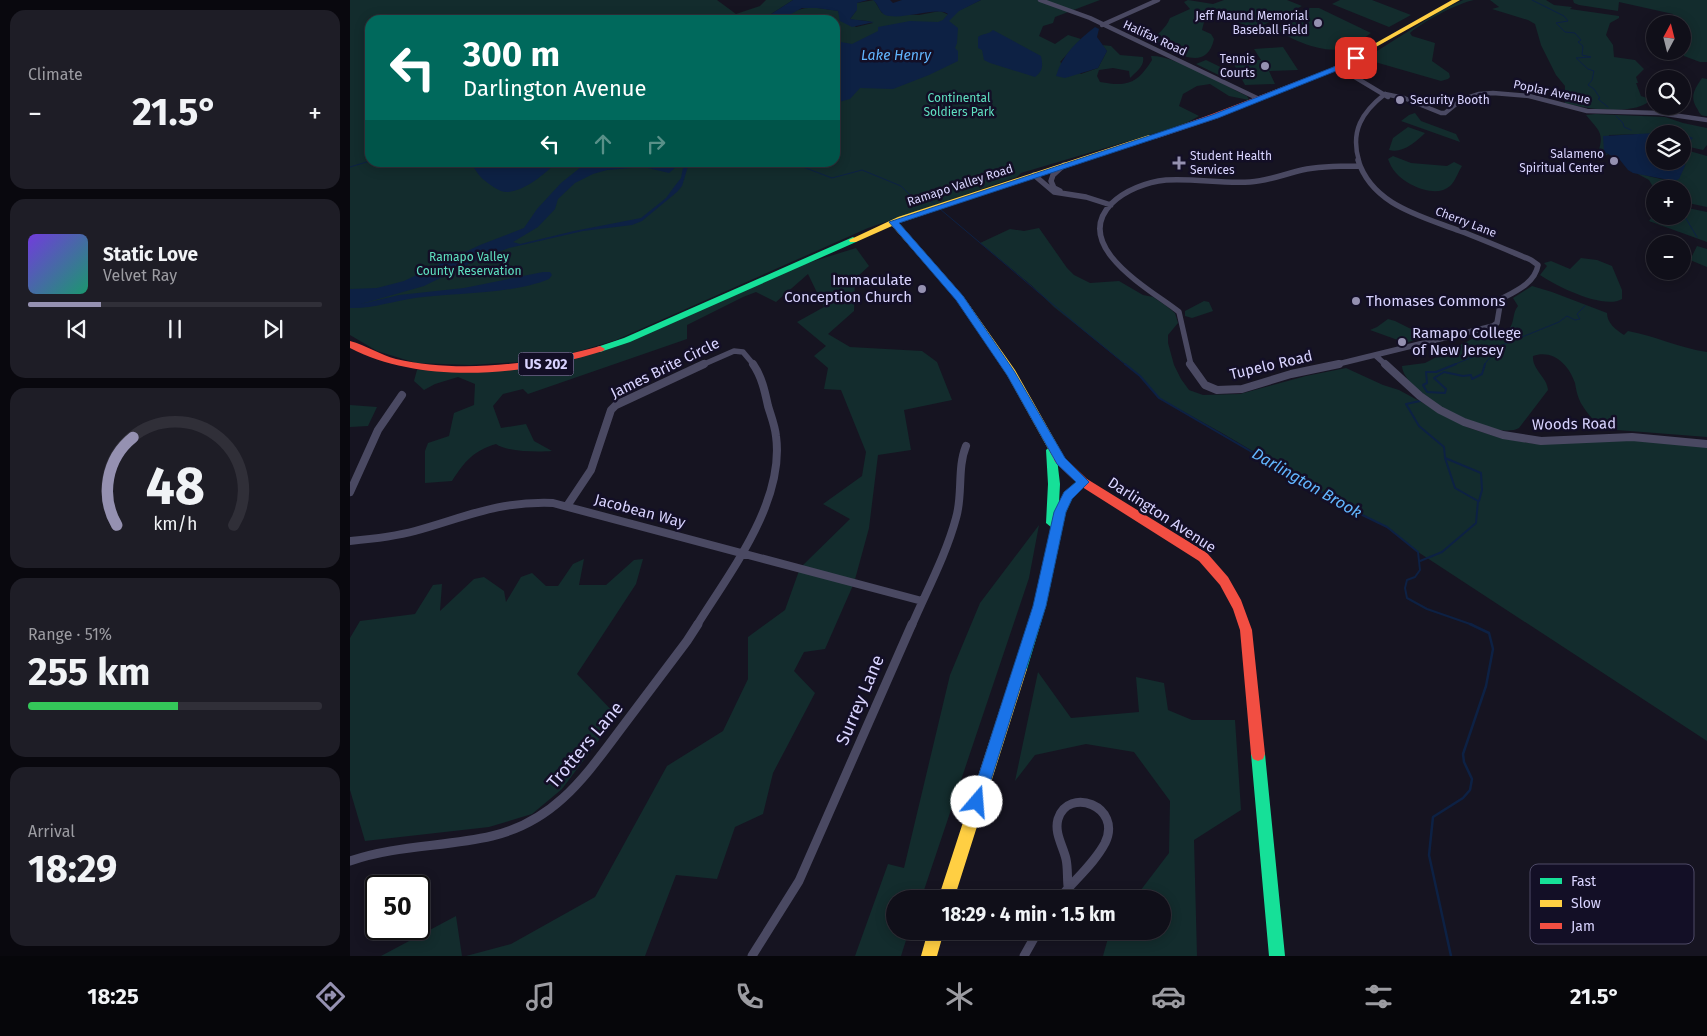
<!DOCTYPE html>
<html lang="en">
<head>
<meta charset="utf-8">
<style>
  body { margin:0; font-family:"Fira Sans",sans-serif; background:#1e1d26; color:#f1f3f6; height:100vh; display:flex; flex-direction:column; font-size:19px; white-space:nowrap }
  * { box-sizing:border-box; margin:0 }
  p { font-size:16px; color:#9c9ca2 }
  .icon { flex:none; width:28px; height:28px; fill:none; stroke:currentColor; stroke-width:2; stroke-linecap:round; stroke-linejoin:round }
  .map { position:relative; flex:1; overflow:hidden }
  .sheet { display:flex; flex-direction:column; gap:10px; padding:10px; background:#09080e; width:350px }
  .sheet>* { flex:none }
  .banner { position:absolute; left:15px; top:15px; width:475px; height:152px; border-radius:15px; box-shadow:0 2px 12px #0003,0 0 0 1px #302f38; background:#00695c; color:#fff; overflow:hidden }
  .needle { width:32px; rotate:7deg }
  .buttons { position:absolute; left:1296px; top:15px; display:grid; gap:10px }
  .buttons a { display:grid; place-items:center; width:45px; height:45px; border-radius:50%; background:#100f19; box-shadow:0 2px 12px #0003,0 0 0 1px #302f38; font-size:25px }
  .speed { position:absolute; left:15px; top:875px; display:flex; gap:10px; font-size:25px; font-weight:700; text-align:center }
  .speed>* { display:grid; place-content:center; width:65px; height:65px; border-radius:50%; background:#100f19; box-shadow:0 2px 12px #0003,0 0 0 1px #302f38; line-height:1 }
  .speed .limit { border:2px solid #111; border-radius:8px; background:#fff; color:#111 }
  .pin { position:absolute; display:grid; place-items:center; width:42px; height:42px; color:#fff; margin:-21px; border-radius:10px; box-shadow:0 2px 8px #0006 }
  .me { position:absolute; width:55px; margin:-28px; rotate:18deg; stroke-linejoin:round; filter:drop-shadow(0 0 4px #0008) }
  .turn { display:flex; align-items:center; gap:18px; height:105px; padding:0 15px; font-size:22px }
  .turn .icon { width:65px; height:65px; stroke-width:2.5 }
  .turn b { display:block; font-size:35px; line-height:42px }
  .lanes { display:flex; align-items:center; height:48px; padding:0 15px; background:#0003; justify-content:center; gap:25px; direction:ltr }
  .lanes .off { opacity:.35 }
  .big { font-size:38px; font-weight:700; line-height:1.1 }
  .sheet .widget { flex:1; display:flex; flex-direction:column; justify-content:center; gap:8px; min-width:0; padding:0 18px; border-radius:15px; background:#1e1d26 }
  .sheet .dial { align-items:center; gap:0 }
  .dial svg { height:130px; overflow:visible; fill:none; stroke:#302f38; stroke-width:7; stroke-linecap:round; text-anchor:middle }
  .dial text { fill:#f1f3f6; stroke:none }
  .song { display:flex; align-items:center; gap:15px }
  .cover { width:60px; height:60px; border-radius:8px; background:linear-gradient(135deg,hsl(260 70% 55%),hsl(160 70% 35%)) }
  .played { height:5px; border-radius:2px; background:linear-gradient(90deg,#9591b1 25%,#302f38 25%) }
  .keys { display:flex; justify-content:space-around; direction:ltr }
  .heat { display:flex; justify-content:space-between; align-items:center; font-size:28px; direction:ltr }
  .charge { height:8px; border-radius:4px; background:linear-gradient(90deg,#34c759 51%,#302f38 0) }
  .trip { position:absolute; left:536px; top:890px; width:285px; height:50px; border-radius:25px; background:#100f19; box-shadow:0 2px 12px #0003,0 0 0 1px #302f38; font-weight:700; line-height:50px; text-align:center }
  .tab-bar { display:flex; height:80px; justify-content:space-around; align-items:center; background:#06060a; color:#9c9ca2 }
  .tab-bar .icon { width:35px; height:35px }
  .tab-bar .current { color:#9591b1 }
  .tab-bar b { font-size:22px; color:#f1f3f6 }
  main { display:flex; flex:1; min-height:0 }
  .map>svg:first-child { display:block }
  .green { fill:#132c2d }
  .water { fill:#0d2144; fill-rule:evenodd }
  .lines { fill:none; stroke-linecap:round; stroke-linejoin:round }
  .stream-far2 { stroke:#0d2144; stroke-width:1 }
  .stream-far1 { stroke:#0d2144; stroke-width:2 }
  .stream { stroke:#0d2144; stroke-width:2.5 }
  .street-far3 { stroke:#4a4962; stroke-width:4.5 }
  .street-far2 { stroke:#4a4962; stroke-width:5.5 }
  .street-far1 { stroke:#4a4962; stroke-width:8 }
  .street { stroke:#4a4962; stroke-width:9 }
  .fast { fill:#16e098; fill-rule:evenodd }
  .slow { fill:#ffcf43; fill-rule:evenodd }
  .jam { fill:#f24e42; fill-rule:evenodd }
  .route { fill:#1a73e8; stroke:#114b97 }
  .poi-dot { fill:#9591b1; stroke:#130f26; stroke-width:2 }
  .labels { text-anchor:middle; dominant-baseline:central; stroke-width:5; stroke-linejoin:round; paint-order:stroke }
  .far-poi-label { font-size:12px; fill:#d9d4ff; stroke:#130f26; text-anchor:end }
  .far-street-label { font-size:12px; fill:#d9d4ff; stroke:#130f26 }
  .far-park-label { font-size:12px; fill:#5fe0c0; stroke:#130f26 }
  .far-water-label { font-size:14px; font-style:italic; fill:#62b6ff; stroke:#130f26 }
  .shield { fill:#130f26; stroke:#9e99be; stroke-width:1 }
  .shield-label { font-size:14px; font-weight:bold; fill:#d9d4ff }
  .poi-label { font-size:15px; fill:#d9d4ff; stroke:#130f26; text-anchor:start }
  .street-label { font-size:15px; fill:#d9d4ff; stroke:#130f26 }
  .water-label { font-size:16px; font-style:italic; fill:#62b6ff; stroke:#130f26 }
  .near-street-label { font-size:18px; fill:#d9d4ff; stroke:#130f26 }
  .key { fill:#130f26; stroke:#4e4a67; stroke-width:1 }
  .key-label { font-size:14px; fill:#d9d4ff }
</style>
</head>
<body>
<main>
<section class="sheet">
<div class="widget"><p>Climate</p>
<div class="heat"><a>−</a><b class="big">21.5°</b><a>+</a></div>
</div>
<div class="widget">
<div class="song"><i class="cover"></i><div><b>Static Love</b><p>Velvet Ray</p></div></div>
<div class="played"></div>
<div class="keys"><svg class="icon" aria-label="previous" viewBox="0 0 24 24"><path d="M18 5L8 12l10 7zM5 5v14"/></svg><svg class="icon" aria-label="pause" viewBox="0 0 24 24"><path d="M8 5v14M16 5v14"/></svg><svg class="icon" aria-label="next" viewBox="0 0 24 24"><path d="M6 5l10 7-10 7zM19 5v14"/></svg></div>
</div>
<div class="widget dial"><svg viewBox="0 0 100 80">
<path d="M14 69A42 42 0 1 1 86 69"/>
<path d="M14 69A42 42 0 0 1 24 15" stroke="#9591b1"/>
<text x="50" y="56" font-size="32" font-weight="700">48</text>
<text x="50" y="72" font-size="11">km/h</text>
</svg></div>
<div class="widget"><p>Range · 51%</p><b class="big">255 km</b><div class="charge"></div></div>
<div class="widget"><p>Arrival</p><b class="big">18:29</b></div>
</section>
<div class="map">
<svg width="1357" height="956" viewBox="0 0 1357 956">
  <rect width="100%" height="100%" fill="#161421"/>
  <!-- green -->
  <path class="green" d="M0 0H367L386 14 410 6 416 0H443L412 20H20V162H485V20H430C452 4 463 7 488 11L490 16 506 27 523 23C516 19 508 22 500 19L506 11 507 3 524 0 532 13 569 15 590 11 599 15 631 0H750L705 17 703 23 693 26 689 36 705 44 718 35 731 39 710 62 731 74 748 68 757 51 752 45 761 46 770 55 793 57C795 66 786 72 780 78L779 71 763 68 749 70 747 76 750 82C777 87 787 84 802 60L801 56C825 55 873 85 897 96L899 100 879 96 860 84 847 86 833 94 829 106 849 116 833 125 671 173 667 177 518 228 266 340 200 360 120 365 66 363 27 351 0 335Z
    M838 0 863 4 874 0H937L952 6 905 29 864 13 854 22 852 30 861 34 864 39C856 75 823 50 801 43 807 33 816 29 820 18L840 9 834 2Z
    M990 0H1022L1061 15 1039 27 982 4Z
    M1113 0H1124C1108 3 1072 22 1060 33L1062 36 1085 43 1082 61 1099 73 1100 77 1098 79 1091 81 1025 62 1000 68 1092 10Z
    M1140 0H1196L1204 5 1222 7 1220 9 1269 16V18L1260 23 1256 35 1263 45 1264 57 1285 60 1294 69 1286 77 1288 83H1286L1291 96 1297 98V103C1277 115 1237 109 1215 103V86L1206 75 1191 45 1185 24 1178 20 1142 9 1149 7Z
    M1223 0H1357V62H1350L1334 56 1332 24H1325L1323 14 1269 2 1268 11 1229 5 1224 3Z
    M960 8H969L1021 33C1015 37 1009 43 1002 46 978 57 946 41 925 30Z
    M933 47 948 70 919 71 925 84 895 85 882 61 911 60 904 49Z
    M856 60 887 75 877 79 846 64Z
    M1352 78 1357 79V116C1352 116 1350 115 1348 110 1339 97 1344 90 1352 78Z
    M1065 113 1071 121 1106 134 1110 142 1051 121 1059 115Z
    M1245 114 1315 117 1333 123 1357 128V145L1353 150 1335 146 1339 141 1332 133 1259 135 1254 151 1258 155 1247 156C1255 133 1250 132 1236 115Z
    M1058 127 1075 133C1066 142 1052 154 1039 150L1043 138Z
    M1336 150 1357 156V207L1333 202 1332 189 1305 190 1299 180 1286 173 1319 181 1335 166Z
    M1043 156 1061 163 1097 166 1104 162 1112 166C1108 172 1105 182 1100 186 1086 199 1056 185 1046 173 1042 169 1040 164 1038 159Z
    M1333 207 1357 212V242L1299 221 1305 213V216H1332Z
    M689 228 717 268 724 275 740 283 769 281 793 295 803 297 815 305 825 313 828 323 818 335V343L824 365 831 379 839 390 853 395 890 394 956 376 996 368 1033 385 1049 390 1119 428 1151 438 1185 444 1277 440 1357 447V741L1068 552 1037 527 1002 510 872 433 809 398 790 376 704 307 681 285 630 243 660 229 674 231Z
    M1347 246 1357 249V267L1340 260Z
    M506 248 519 266 505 279 504 311 478 334 500 347 572 351 587 362 602 400 554 410 561 450 528 455 519 528 504 583 475 649 454 652 444 671 465 693 423 773 413 814 385 827 367 879 326 875 295 956H116L161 944 245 897 317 766 373 731 398 679V637L435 610 450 568 500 519 473 504 512 476 516 452 491 390 474 389 478 368 464 356 476 346 447 322 474 307 458 274 426 302 406 292 393 297 337 325V339L178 394 173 389 153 394 143 406 151 428 176 424 184 441 202 451C188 452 157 452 146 444 123 451 115 461 102 481L75 483V451L78 443 99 436 104 413 124 405 125 384 108 377 85 384 74 390 64 381 67 370 127 371 207 365 448 266Z
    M1231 258 1247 260 1262 266 1272 290V299C1254 310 1206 286 1190 275L1197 266 1194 263 1201 261 1220 269Z
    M1182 286 1202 292 1257 313C1257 323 1266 330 1274 335L1278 331C1305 336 1330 348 1357 352V437L1254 429C1245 423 1233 409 1229 399 1227 394 1226 389 1225 383 1219 365 1203 349 1183 356 1182 370 1197 377 1198 390L1169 428C1146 442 1053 394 1052 366L1075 363 1122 339 1159 329C1165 322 1162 313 1168 306L1163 298Z
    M854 301 859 302 863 311 842 318 835 316V311Z
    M1038 319 1045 321 1071 334 1073 337 1056 343 1020 330 1027 327Z
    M0 405 27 407 18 426 0 427Z
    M689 525 679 578 571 899H545V931H559L551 956H505L538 864 554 868 600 675 630 603Z
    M234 559 229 585H256L284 560 293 559 286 584 227 674 267 716 212 789 182 814 139 827 15 841 0 790V638L10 621 65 614 83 585 92 584 90 611 124 579 134 577 154 591 156 602 171 577 182 573 196 586H208L223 564Z
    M688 672 721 718 789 712 786 677 814 683 818 710 842 720H885L891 810 844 840 847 956H753L760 931H812V899H784L819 853 820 801 784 752 736 744 685 755 665 781Z
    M106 916 112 956H31Z"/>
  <!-- water -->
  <path class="water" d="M443 0H518L507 3V10L500 19 524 22 502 27 490 21 488 11 467 8H452L430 20H412Z
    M523 0H540L543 3 552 0H631L609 11 599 21 608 28 607 43 605 48 608 51V61L579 75 543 89 510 88 500 99 485 103V41L502 44 528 31V27L560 21 588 22 593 20 598 14C587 6 552 21 535 15 529 12 528 3 523 0Z
    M745 27 749 29 747 37 757 51 748 68 715 78 706 76C712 55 728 40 745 27Z
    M643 30 691 56C693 66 693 71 685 77L640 63 634 60 632 50 628 48V37C633 33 638 35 643 30Z
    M1323 132 1332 133 1343 138 1335 146V166L1329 179 1324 181 1283 173 1278 170 1270 160 1254 152 1253 136ZM1305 134H1332V161H1305Z
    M119 163H205C196 174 167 197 151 191 146 189 139 184 134 180 128 176 126 168 119 163Z
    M236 163H326V167L319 173 294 167 257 170 243 174 225 183 208 199 205 209 188 227 163 242 170 244 224 231 291 218 316 198 324 187 331 178 334 163H339L332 186 327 192 292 221 282 225 233 231 159 248 129 259 74 286 11 304 49 295 114 288 193 272H200L202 275 199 279C164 294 104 293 65 298 44 301 21 309 0 308V289L27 288 54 281 130 245 174 228 187 209 211 183Z"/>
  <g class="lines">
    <!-- stream-far2 -->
    <path class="stream-far2" d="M1182 0 1214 16 1218 21 1206 23 1215 32 1225 33 1231 40 1228 42 1233 46 1232 55 1241 57 1226 58 1238 69 1244 71 1242 80 1238 85 1244 89 1250 98 1248 99 1258 107
      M1266 116 1273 123 1274 127 1281 130
      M440 162 482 178 512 170 551 186 560 195 578 199 586 205
      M0 167 20 161
      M590 209C652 261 713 314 776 365
      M1332 212 1347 237
      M1103 365 1209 322 1217 316 1225 320 1230 319 1227 314 1235 306
      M1134 365C1138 357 1148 353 1152 345"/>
    <!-- stream-far1 -->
    <path class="stream-far1" d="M775 364 790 376 809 398 1002 510 1037 527 1068 552 1070 570 1065 577 1057 580 1055 588 1057 598 1077 609 1123 625
      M1077 392 1073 385 1077 383 1076 372H1086L1106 364
      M1077 392 1095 393 1096 389 1084 378 1094 372 1113 376 1121 375 1122 379 1132 374 1135 364
      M1070 401 1056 404 1069 426 1094 447 1095 458 1105 488 1128 501 1126 523 1092 552 1070 561
      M1095 458 1131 473 1132 490 1129 501"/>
    <!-- stream -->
    <path class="stream" d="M1101 956 1079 855 1083 817 1113 798 1120 790 1122 779 1114 762 1113 754 1136 686 1143 649 1139 633 1120 624"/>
    <!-- street-far3 -->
    <path class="street-far3" d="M690 0 740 18 909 99
      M752 25 808 0
      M988 67 1038 97
      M1035 94 1054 98 1091 113H1095L1111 100 1129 94 1143 93 1179 96 1237 111 1309 113 1357 120
      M1009 161C1000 131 1012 112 1035 94"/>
    <!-- street-far2 -->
    <path class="street-far2" d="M684 175 704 192 736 197 761 205
      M710 191 704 188 701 181 703 175 714 165
      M1026 356 1036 365
      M352 365 384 351 393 352 404 365
      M841 365 829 312C803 291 720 247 761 204 775 190 797 182 816 180 844 178 872 184 900 182 918 181 935 174 952 170 970 166 990 166 1009 166
      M984 365 1143 326 1147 323 1151 299C1166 291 1185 283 1188 265L1181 260C1157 250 1134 240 1110 231 1071 216 1022 205 1008 160"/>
    <!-- street-far1 -->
    <path class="street-far1" d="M840 364 855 385 867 390 892 389 941 374 989 364
      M1035 364 1070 396 1090 410 1114 422 1153 435 1191 441 1282 437 1357 444
      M0 492 28 430 52 395
      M217 506 241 470 261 410 266 405 354 364
      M0 541C22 539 43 537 65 531 116 517 147 501 203 503L572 601
      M347 625C380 572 435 502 426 436 425 426 421 416 418 406 415 392 412 377 403 364
      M562 625C577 590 596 555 606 518 613 495 607 468 616 446"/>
    <!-- street -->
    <path class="street" d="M0 861C46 845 95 847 142 836 206 821 236 775 273 726 294 698 316 669 337 641L348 624
      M709 899C724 880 744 864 755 843 773 806 718 786 708 819 704 833 713 846 716 859 718 868 717 877 718 886
      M402 956 449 881 562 624
      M674 956 688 931"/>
    <!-- fast -->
    <path class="fast" d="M503 237 507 240 506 242 280 342 250 352 245 349 247 347 274 338Z
      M701 446 706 450 710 484 709 503 714 493 729 479H737L739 482 722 499 716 512 696 606 677 669 675 673 670 675 665 673 663 669 684 606 701 527 696 523 698 484 696 450Z
      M908 747 913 749 915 754 935 956H919L901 754 903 749Z"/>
    <!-- slow -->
    <path class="slow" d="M1102 0H1110L983 71 978 70Z
      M799 135 806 137 549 223 613 296 665 370 716 460 710 464 706 463 657 375 607 300 542 226 506 242H500L499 240 548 217Z
      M670 663 675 665 677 669 604 899H588L663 669 665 665Z
      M578 931H594L587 956H571Z"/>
    <!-- jam -->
    <path class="jam" d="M979 69 984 70 868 118 805 139 798 137 862 114Z
      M0 341C16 345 30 355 46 359 111 374 187 364 250 346L255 349 253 351C177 375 74 386 0 348Z
      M710 456 714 457 737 479 857 553 878 577 891 600 902 630 915 754 913 759 908 761 903 759 901 754 890 630 883 609 870 585 849 561 729 485 706 463 704 460Z"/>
  </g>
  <!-- route -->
  <path class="route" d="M1003 57 1009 58 991 69 868 118 549 223 613 296 664 371 715 458 739 482 722 499 716 512 696 606 634 802 632 807 627 809 622 807 620 802 683 606 704 512 714 492 726 482 707 464 657 375 606 300 539 222 862 115 986 66Z"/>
  <!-- markers -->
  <g class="poi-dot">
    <circle cx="968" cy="23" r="5"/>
    <circle cx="915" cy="66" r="5"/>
    <circle cx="1050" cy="100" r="5"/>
    <circle cx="1264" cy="161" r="5"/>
    <path d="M826.5 155.5h5v5h5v5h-5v5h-5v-5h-5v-5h5z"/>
    <circle cx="572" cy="289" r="5"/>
    <circle cx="1006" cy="301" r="5"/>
    <circle cx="1052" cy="342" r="5"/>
  </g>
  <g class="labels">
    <!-- far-poi labels -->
    <g class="far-poi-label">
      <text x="958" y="16">Jeff Maund Memorial<tspan x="958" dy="14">Baseball Field</tspan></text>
      <text x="905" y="59">Tennis<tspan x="905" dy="14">Courts</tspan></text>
      <text x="1060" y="100" text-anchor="start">Security Booth</text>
      <text x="1254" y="154">Salameno<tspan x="1254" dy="14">Spiritual Center</tspan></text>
      <text x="840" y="156" text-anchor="start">Student Health<tspan x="840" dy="14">Services</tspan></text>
    </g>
    <!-- far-street labels -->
    <g class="far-street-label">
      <text transform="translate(805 38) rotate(25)">Halifax Road</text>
      <text transform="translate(1202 92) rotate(12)">Poplar Avenue</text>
      <text transform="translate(610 185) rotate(-18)">Ramapo Valley Road</text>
      <text transform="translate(1116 222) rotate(21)">Cherry Lane</text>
    </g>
    <!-- far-park labels -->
    <g class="far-park-label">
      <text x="609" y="98">Continental<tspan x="609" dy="14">Soldiers Park</tspan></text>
      <text x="119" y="257">Ramapo Valley<tspan x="119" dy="14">County Reservation</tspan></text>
    </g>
    <!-- far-water labels -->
    <g class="far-water-label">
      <text x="546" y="55">Lake Henry</text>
    </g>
    <!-- shield labels -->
    <rect class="shield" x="168.5" y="352.5" width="55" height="23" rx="4"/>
    <g class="shield-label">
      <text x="196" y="364">US 202</text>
    </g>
    <!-- poi labels -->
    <g class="poi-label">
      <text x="562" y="280" text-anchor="end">Immaculate<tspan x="562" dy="17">Conception Church</tspan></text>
      <text x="1016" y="301">Thomases Commons</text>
      <text x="1062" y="333">Ramapo College<tspan x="1062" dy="17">of New Jersey</tspan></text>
    </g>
    <!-- street labels -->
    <g class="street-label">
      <text transform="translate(921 365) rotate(-13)">Tupelo Road</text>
      <text transform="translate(315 368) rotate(-26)">James Brite Circle</text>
      <text transform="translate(1224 424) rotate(-1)">Woods Road</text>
      <text transform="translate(290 511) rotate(15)">Jacobean Way</text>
      <text transform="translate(812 515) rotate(33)">Darlington Avenue</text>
    </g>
    <!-- water labels -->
    <g class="water-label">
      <text transform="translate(957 483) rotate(30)">Darlington Brook</text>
    </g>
    <!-- near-street labels -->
    <g class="near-street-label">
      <text transform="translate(510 700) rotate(-67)">Surrey Lane</text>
      <text transform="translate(235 745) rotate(-50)">Trotters Lane</text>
    </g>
  </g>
  <!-- legend -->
  <rect x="1180" y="864" width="164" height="80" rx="8" class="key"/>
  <rect x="1190" y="878" width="22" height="6" fill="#16e098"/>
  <rect x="1190" y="900" width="22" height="7" fill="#ffcf43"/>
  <rect x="1190" y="923" width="22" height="6" fill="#f24e42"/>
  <g class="key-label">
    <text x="1221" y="886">Fast</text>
    <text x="1221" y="908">Slow</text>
    <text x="1221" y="931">Jam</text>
  </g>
</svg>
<div class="buttons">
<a><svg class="needle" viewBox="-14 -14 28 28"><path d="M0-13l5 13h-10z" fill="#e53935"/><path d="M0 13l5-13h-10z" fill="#9c9ca2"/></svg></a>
<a><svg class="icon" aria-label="search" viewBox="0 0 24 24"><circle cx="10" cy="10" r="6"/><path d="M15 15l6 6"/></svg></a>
<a><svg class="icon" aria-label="layers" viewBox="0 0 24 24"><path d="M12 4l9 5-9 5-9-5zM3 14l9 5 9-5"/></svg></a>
<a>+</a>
<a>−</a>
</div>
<div class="speed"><div class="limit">50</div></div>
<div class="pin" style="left:1006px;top:58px;background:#d93025"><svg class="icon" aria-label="arrive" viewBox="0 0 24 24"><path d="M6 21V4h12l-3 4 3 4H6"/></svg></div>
<svg class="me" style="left:627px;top:802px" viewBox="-20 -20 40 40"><circle r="19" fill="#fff"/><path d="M0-13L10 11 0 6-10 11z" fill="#1a73e8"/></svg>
<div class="trip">18:29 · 4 min · 1.5 km</div>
<div class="banner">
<div class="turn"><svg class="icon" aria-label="left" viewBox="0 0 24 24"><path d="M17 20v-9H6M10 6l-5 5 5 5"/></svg><div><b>300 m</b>Darlington Avenue</div></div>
<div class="lanes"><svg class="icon" aria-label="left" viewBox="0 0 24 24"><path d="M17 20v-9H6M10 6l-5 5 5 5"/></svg><svg class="icon off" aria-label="ahead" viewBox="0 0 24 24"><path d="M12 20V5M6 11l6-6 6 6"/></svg><svg class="icon off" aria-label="right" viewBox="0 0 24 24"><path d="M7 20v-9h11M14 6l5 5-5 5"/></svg></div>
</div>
</div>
</main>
<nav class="tab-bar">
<b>18:25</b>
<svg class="icon current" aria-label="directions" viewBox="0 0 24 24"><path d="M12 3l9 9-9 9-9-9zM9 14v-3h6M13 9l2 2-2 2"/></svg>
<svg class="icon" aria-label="music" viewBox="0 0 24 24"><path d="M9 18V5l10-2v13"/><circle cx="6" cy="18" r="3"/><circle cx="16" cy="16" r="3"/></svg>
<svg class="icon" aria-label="phone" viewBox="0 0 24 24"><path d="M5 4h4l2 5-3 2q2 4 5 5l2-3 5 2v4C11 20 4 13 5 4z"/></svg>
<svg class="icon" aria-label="climate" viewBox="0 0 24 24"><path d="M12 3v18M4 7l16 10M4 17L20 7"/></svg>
<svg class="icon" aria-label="car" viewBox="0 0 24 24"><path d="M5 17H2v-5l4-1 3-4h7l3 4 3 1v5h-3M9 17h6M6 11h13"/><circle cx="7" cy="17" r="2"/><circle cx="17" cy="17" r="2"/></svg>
<svg class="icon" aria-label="filters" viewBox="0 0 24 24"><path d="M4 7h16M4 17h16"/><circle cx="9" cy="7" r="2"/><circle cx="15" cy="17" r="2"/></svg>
<b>21.5°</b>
</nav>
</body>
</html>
